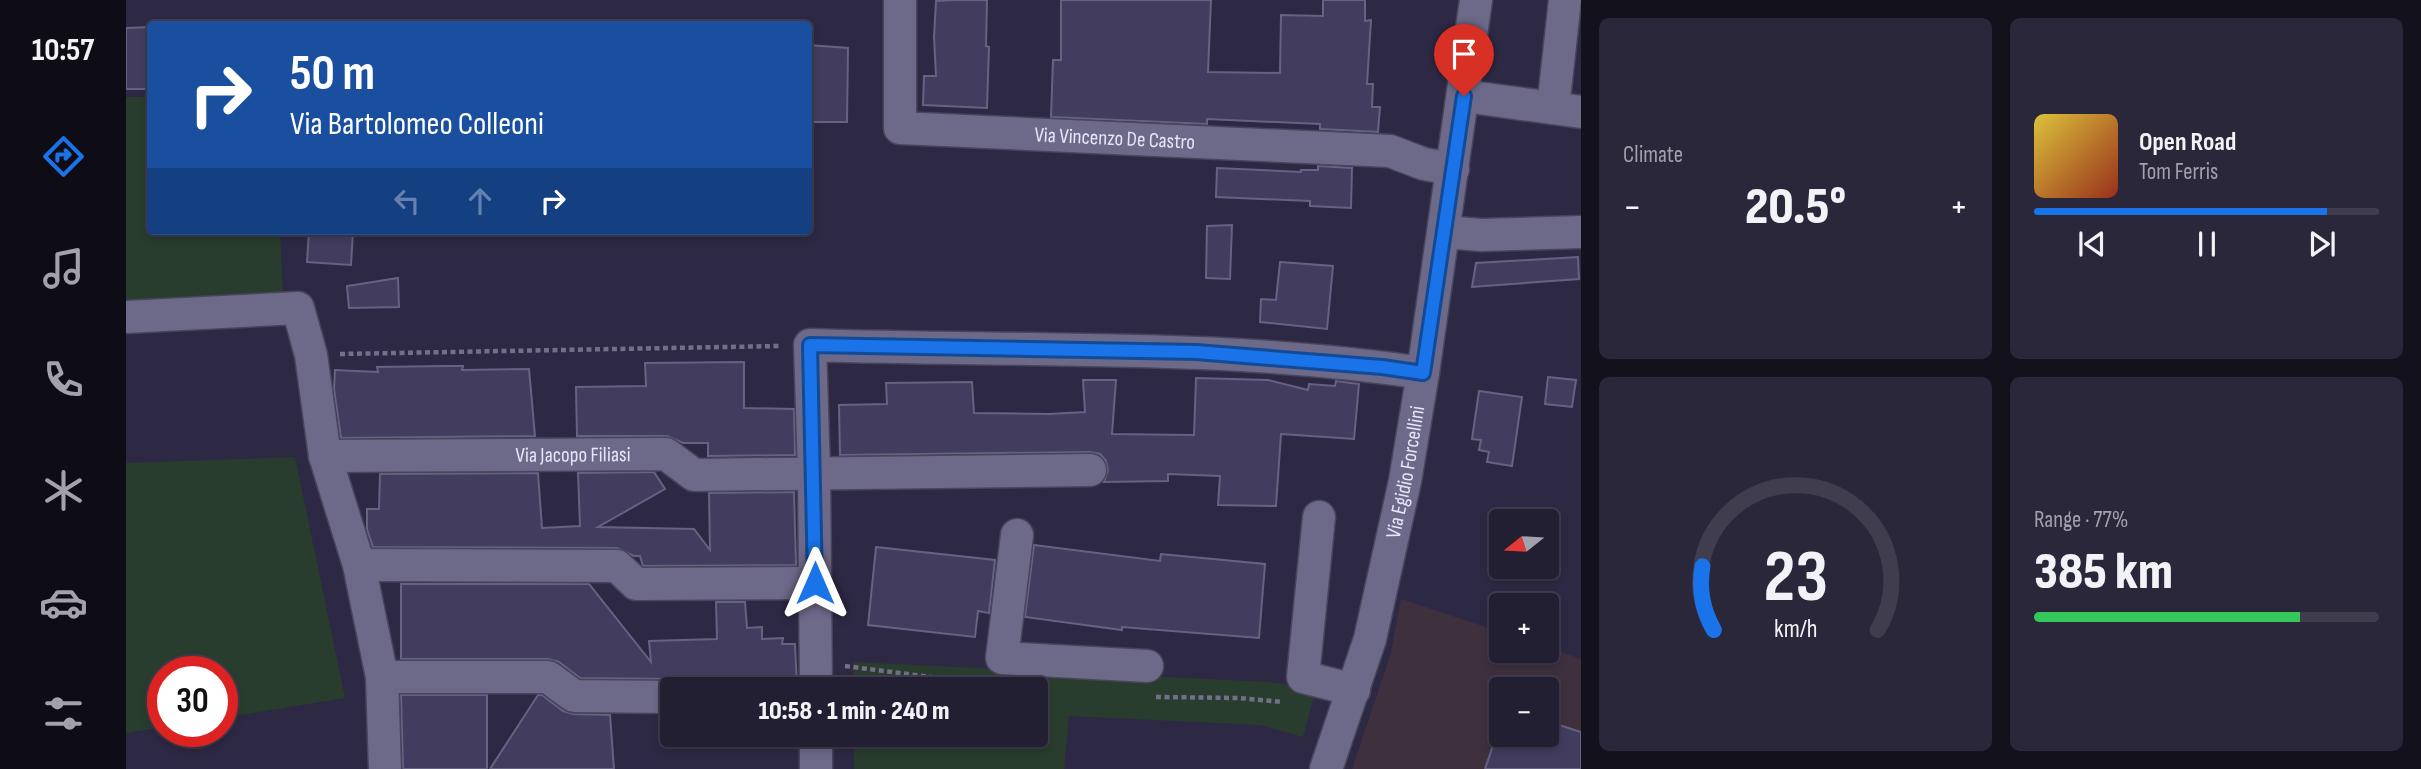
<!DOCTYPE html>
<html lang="en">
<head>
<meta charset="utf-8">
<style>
  body { margin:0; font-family:"Sofia Sans Condensed",sans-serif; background:#2a273b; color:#f1f3f6; height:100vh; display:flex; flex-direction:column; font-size:26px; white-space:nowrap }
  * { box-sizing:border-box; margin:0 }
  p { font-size:23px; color:#a2a2ac }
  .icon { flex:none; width:38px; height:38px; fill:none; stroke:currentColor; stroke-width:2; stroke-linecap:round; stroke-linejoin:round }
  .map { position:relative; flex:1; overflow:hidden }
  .drawer { display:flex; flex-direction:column; gap:18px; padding:18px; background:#13111c; width:840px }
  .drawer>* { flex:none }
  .banner { position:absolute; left:21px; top:21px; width:665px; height:214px; border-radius:7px; box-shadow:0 4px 10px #0003,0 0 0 2px #3f3d4e; background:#1a4fa0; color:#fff; overflow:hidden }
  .needle { width:46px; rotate:252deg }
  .tools { position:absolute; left:1363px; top:509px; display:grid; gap:14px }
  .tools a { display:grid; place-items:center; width:70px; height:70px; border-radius:7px; background:#221f33; box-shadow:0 4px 10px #0003,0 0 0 2px #3f3d4e; font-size:35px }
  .speed { position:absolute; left:21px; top:656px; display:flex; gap:14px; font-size:35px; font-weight:700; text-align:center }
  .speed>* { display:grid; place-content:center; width:91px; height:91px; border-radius:50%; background:#221f33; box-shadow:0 4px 10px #0003,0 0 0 2px #3f3d4e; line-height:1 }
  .speed .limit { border:10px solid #d22; background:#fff; color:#111 }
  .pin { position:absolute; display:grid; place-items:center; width:60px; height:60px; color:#fff; margin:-72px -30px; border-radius:50% 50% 50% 0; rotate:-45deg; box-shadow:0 0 7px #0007 }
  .pin .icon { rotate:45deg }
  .me { position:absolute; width:77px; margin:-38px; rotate:0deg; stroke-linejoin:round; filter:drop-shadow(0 0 5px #0008) }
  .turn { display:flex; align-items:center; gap:24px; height:147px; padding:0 28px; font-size:32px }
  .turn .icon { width:91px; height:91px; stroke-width:2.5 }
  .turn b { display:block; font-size:49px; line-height:60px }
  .lanes { display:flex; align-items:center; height:66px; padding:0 28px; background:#0003; justify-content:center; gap:35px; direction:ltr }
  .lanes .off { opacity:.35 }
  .big { font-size:52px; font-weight:800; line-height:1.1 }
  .drawer .tile { flex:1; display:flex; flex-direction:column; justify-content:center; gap:10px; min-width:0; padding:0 24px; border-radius:10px; background:#2a273b }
  .drawer .dial { align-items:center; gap:0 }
  .dial svg { height:182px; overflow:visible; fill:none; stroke:#3f3d4e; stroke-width:7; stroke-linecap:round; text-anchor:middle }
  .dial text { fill:#f1f3f6; stroke:none }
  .song { display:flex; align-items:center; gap:21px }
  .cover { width:84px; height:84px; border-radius:10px; background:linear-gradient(135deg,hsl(50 70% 55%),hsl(10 70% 35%)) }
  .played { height:7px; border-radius:4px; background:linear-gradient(90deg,#1a73e8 85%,#3f3d4e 85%) }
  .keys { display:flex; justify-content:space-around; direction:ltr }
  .heat { display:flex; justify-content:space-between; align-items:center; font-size:38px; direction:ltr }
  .charge { height:10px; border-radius:5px; background:linear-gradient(90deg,#34c759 77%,#3f3d4e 0) }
  .drawer .tiles { flex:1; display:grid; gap:18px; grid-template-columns:repeat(2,1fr) }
  .trip { position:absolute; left:534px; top:677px; width:388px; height:70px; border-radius:7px; background:#221f33; box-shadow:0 4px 10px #0003,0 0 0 2px #3f3d4e; font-weight:800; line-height:70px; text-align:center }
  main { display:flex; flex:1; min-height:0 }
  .tab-bar { display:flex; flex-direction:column; width:126px; justify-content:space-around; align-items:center; background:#0e0c14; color:#a2a2ac }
  .tab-bar .icon { width:49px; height:49px }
  .tab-bar .selected { color:#1a73e8 }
  .tab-bar b { font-size:32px; color:#f1f3f6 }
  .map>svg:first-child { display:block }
  .education { fill:#3e303d; fill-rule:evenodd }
  .green { fill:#293d2e }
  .building { fill:#423d5f; stroke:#666281; stroke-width:2 }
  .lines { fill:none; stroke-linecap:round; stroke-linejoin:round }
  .minor-casing { stroke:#48445b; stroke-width:35 }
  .path { stroke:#726f86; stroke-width:4.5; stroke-dasharray:5 3.5; stroke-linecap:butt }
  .minor { stroke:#6d6988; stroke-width:32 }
  .route-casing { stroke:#114b97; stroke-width:18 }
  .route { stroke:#1a73e8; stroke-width:12 }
  .labels { text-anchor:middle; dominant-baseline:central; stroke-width:7; stroke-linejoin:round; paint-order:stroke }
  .street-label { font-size:21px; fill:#e7e6f8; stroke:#2d2944 }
</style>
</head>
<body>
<main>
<nav class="tab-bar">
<b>10:57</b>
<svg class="icon selected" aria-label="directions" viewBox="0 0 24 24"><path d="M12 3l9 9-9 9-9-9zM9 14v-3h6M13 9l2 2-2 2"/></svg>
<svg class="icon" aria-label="music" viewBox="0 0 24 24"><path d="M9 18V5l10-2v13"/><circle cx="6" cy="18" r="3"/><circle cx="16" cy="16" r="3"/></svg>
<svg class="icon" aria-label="phone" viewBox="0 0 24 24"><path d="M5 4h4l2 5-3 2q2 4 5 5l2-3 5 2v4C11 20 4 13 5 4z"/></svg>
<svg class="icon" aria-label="climate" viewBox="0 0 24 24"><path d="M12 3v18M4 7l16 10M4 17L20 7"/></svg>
<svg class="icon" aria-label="car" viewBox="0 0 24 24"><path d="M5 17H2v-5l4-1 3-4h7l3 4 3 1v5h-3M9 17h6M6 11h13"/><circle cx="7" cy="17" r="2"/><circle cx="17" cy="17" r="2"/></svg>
<svg class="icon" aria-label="filters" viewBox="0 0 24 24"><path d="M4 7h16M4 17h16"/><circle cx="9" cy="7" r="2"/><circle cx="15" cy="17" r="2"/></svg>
</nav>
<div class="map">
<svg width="1455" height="769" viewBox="0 0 1455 769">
  <rect width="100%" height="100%" fill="#2d2944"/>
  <!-- education -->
  <path class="education" d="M1275 599 1375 632 1376 651H1421V647L1455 659V769H1226L1265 653ZM1376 690H1421V735H1376Z"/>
  <!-- green -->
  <path class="green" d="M0 97H24V231H154L157 296 0 303Z
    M169 457 219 698 96 718V672H37V727L0 733V463Z
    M727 662 1142 682 1190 689 1177 737 1134 725 943 716 938 769H728V735H910V690L727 689Z"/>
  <!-- building -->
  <path class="building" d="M828 0H861L860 46 863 47 861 108 797 105 798 76H810L808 37 810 1Z
    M935 0H1085L1082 72 1154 73 1155 15 1197 16V0H1239V21L1245 20 1241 84H1247L1246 107H1254L1252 132 1194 129V124L1081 119V124L925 117 927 60H935Z
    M24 27V89H0V28Z
    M682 45 722 48 721 122H682Z
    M1192 166 1226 168 1225 208 1184 206V201L1090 197 1091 168 1175 172V170H1192Z
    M1106 225 1104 279 1080 278 1081 226Z
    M183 231H227L225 265 181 262Z
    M1452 257 1453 279 1346 287 1350 263Z
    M1154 262 1207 266 1201 329 1134 322 1135 299 1150 300Z
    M272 278 273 307 223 308 221 286Z
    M618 362V408L668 409 669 455 582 456V443H557L541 436H451L450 387 520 386 519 363Z
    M319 366H337L336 370 403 369 409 436 215 438 208 389 209 370 252 372 251 367Z
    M1422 377 1450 380 1446 407 1419 404Z
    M1070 378 1142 380 1182 390 1183 384 1209 386 1210 381 1233 384 1228 439 1155 434 1150 506 1092 505 1094 476 1042 474V481L978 482 982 470 980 461 974 454 964 452 714 455 713 405 761 404 760 383 846 382 848 413 923 414 959 412 957 380H990L986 434 1068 435Z
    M1353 391 1396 397 1386 466 1361 462 1363 452 1353 450 1355 440 1346 439Z
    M528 472 539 489 472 527 568 529 584 550 583 493 668 492 670 565 517 566 514 556H508L491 548 247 547 241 529V509H253L254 474 412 473 416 528 454 526 452 473Z
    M908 545 1034 561 1035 554 1139 564 1133 638 996 627V630L899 617Z
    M750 547 869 560 863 613 852 611 849 637 742 625Z
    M275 584H463L525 662 523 641 591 639 590 602H619L621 628 636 627V639L657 638 656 644H669L671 688H562L556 682 546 679 454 678 433 662 422 659H275Z
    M275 695H361V769H277Z
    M412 695H416L437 711 447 714 484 715 488 769H364Z
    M1376 719V735H1421V721L1455 732V769H1359Z"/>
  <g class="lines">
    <defs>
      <g id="minor">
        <path id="s1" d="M774 0V128L1264 151 1298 164 1327 169"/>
        <path d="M1338 96 1455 112"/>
        <path d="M1427 108 1439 0"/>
        <path d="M1318 232 1355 235 1455 232"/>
        <path d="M0 317 172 308 185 355 199 456 233 565 256 677 259 769"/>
        <path id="s2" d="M199 456 540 454 568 475 964 470"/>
        <path d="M1193 517 1177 677 1228 690"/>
        <path d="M891 535 876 658 1021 666"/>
        <path d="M233 565 491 566 510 584 689 583"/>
        <path d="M256 677H422L448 696 546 697"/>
        <path d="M690 690 688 472 684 345C888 352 1095 343 1297 373"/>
        <path d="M690 735V769"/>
        <path id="s3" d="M1200 769 1244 639 1279 481 1297 373 1350 0"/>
      </g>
    </defs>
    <!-- minor casing -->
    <use href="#minor" class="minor-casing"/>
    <!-- path -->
    <path class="path" d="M214 354 653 346
      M719 666 859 684
      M1030 697 1113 698 1157 702"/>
    <!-- minor -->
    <use href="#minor" class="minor"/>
  </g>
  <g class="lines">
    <defs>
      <path id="route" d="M689 583 684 345 1070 352 1256 367 1297 373 1338 96"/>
    </defs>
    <!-- route casing -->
    <use href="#route" class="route-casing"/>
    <!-- route -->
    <use href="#route" class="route"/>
  </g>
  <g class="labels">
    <!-- street labels -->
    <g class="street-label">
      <text stroke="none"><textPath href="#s1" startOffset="343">Via Vincenzo De Castro</textPath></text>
      <text stroke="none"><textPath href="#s2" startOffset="248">Via Jacopo Filiasi</textPath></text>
      <text stroke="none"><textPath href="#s3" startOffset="308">Via Egidio Forcellini</textPath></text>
    </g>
  </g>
</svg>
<div class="tools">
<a><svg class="needle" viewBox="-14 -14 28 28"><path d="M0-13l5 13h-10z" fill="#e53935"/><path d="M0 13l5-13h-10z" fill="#a2a2ac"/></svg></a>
<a>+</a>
<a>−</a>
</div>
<div class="speed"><div class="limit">30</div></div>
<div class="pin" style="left:1338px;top:96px;background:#d93025"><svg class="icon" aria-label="arrive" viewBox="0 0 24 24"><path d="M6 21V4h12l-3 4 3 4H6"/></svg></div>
<svg class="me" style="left:689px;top:583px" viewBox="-20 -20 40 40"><path d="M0-17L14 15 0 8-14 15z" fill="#1a73e8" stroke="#fff" stroke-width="4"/></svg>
<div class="trip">10:58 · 1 min · 240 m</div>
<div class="banner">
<div class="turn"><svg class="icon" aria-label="right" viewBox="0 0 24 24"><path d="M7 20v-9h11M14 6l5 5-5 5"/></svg><div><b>50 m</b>Via Bartolomeo Colleoni</div></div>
<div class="lanes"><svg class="icon off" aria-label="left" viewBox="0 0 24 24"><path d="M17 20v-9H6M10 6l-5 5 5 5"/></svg><svg class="icon off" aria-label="ahead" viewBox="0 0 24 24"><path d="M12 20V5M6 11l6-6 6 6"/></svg><svg class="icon" aria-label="right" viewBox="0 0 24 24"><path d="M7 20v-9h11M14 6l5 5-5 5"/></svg></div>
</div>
</div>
<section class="drawer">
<div class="tiles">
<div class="tile"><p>Climate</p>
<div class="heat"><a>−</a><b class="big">20.5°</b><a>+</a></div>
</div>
<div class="tile">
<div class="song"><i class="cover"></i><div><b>Open Road</b><p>Tom Ferris</p></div></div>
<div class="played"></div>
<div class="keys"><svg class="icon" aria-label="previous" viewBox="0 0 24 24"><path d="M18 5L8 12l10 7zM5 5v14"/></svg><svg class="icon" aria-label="pause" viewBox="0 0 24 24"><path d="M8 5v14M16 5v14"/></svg><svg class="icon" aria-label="next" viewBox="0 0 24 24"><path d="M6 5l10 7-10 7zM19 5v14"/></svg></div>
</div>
<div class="tile dial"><svg viewBox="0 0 100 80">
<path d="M14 69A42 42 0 1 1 86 69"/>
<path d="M14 69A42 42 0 0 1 9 41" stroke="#1a73e8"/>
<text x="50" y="56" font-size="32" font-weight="700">23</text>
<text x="50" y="72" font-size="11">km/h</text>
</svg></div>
<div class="tile"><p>Range · 77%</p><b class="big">385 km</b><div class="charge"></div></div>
</div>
</section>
</main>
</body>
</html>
